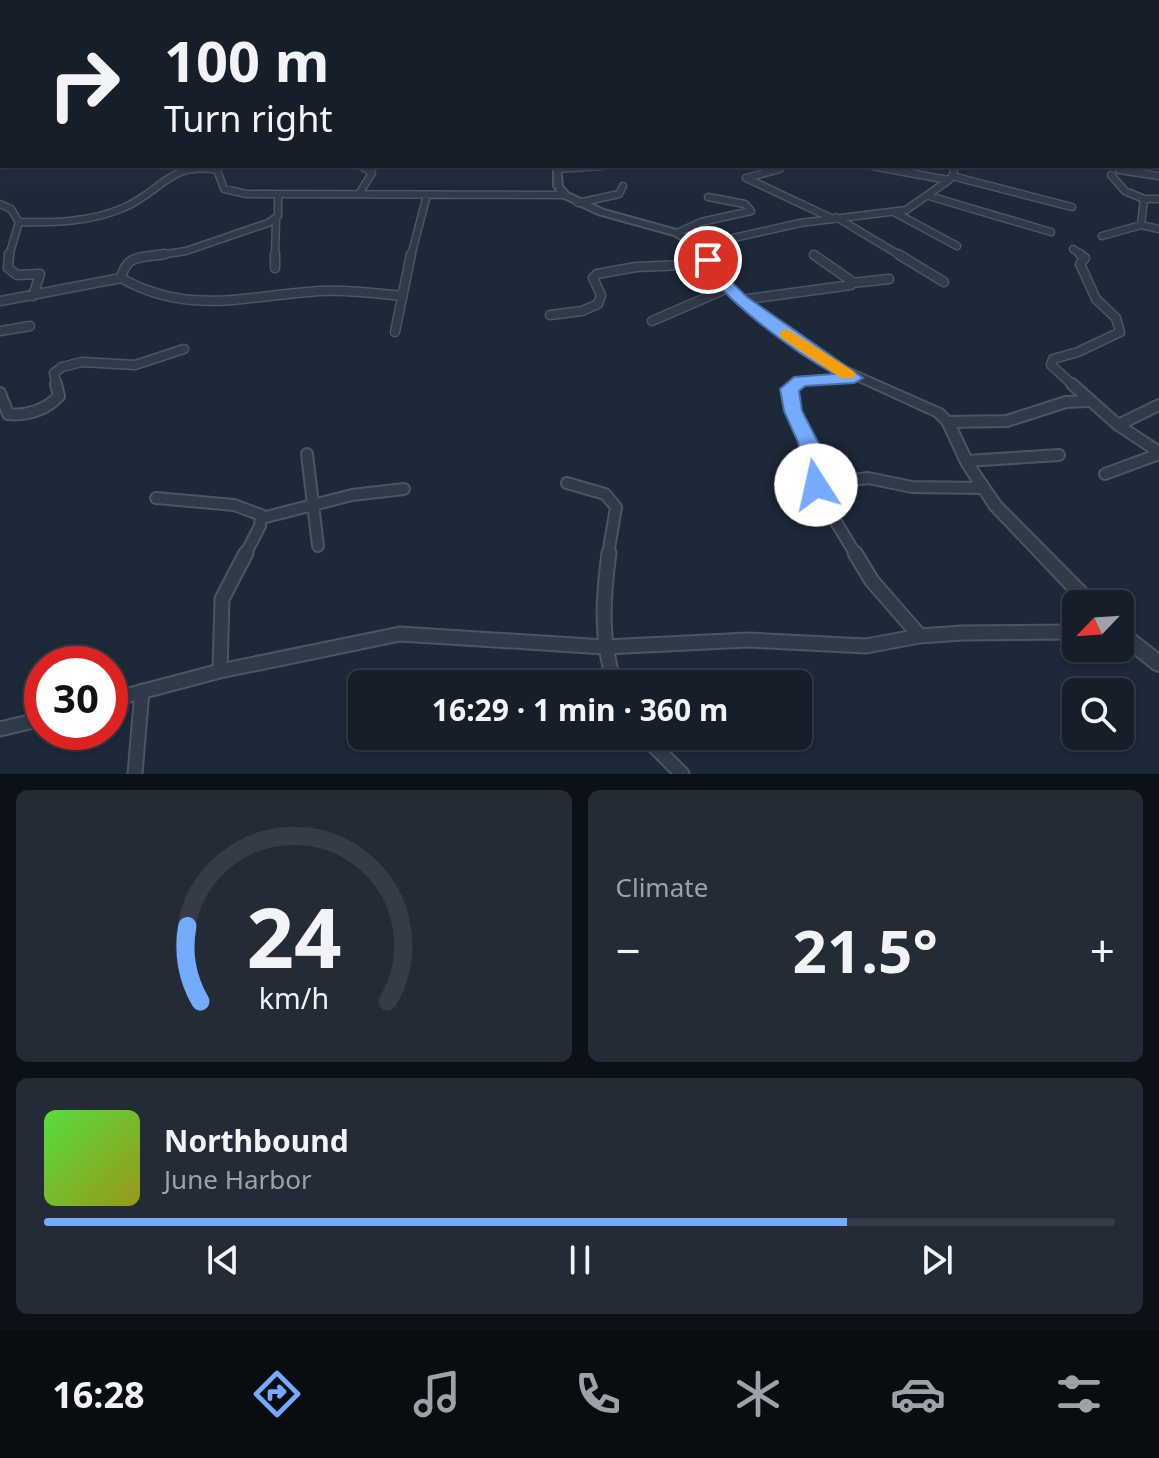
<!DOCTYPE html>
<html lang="en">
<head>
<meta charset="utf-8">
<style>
  body { margin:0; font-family:"Noto Sans",sans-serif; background:#232b36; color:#f1f3f6; height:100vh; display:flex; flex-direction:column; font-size:30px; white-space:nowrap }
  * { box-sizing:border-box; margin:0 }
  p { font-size:26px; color:#9ea2a8 }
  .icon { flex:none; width:44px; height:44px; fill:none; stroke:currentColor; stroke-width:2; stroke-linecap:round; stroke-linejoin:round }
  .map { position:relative; height:774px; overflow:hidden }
  .details { display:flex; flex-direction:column; gap:16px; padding:16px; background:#0c1017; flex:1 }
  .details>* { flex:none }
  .banner { position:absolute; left:0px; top:0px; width:1160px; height:168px; box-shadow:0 2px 6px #0004,0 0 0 2px #353c47; background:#161e2a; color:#f1f3f6; overflow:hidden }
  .needle { width:52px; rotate:245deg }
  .fabs { position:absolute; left:1062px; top:590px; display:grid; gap:16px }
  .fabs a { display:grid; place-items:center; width:72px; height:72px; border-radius:12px; background:#161e2a; box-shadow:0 2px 6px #0004,0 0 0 2px #353c47; font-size:40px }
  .speed { position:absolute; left:24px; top:646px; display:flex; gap:16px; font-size:40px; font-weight:700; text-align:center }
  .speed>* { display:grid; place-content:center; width:104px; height:104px; border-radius:50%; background:#161e2a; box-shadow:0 2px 6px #0004,0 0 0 2px #353c47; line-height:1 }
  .speed .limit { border:12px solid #d22; background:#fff; color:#111 }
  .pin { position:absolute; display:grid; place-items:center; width:68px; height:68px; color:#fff; margin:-34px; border:4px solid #fff; border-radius:50%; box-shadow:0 2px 8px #0007 }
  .me { position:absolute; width:88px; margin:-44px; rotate:350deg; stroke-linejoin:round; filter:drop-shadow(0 0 6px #0008) }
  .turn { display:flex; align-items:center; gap:28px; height:168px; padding:0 32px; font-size:36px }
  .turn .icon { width:104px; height:104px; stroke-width:2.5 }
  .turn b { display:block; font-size:56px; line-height:68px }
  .big { font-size:60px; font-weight:700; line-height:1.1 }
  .details .card { flex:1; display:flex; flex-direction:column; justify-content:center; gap:12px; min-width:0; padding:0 28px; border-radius:12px; background:#232b36 }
  .details .dial { align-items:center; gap:0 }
  .dial svg { height:208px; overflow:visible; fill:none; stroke:#353c47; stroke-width:7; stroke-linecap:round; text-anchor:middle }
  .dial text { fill:#f1f3f6; stroke:none }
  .song { display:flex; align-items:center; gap:24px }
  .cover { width:96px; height:96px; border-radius:12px; background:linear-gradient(135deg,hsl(110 70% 55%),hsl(60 70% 35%)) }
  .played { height:8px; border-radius:4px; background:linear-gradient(90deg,#75abff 75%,#353c47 75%) }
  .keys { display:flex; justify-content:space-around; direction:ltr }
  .heat { display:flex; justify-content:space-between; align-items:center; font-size:44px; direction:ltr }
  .details .tiles { flex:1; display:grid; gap:16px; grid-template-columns:1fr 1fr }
  .card:last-child { grid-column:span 2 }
  .trip { position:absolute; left:348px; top:670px; width:464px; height:80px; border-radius:12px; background:#161e2a; box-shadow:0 2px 6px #0004,0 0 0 2px #353c47; font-weight:700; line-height:80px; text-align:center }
  .dock { display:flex; height:128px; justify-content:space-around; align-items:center; background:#090c11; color:#9ea2a8 }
  .dock .icon { width:56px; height:56px }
  .dock .on { color:#75abff }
  .dock b { font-size:36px; color:#f1f3f6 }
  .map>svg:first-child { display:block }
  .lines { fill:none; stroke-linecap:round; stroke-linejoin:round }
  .minor-far3-casing { stroke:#4b5563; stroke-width:9 }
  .minor-far2-casing { stroke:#4b5563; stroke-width:11 }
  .minor-far1-casing { stroke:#4b5563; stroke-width:14 }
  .minor-casing { stroke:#4b5563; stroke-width:17 }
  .tertiary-casing { stroke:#4b5563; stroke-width:4 }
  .minor-far3 { stroke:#303a48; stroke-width:6 }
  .minor-far2 { stroke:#303a48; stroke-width:8 }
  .minor-far1 { stroke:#303a48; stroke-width:10 }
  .minor { stroke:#303a48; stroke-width:13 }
  .tertiary { fill:#303a48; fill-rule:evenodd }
  .route { fill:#75abff; stroke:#4c6fa6; stroke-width:2 }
  .slow { fill:#f59e0b }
</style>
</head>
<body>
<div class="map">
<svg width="1159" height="774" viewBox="0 0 1159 774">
  <rect width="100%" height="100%" fill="#1d2838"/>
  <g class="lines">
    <defs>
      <path id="minor-far3" d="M872 166 948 180
        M557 169 602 166
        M780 169 746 178 831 218
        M1119 170 1159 176
        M1111 175 1125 191 1144 199
        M952 176 1072 207
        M359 194 372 173 361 166
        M929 196 1051 232
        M578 203 619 194 623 186
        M0 204 11 209 19 222C53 223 91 222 123 208 161 192 170 161 217 170L224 189 247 194 565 195
        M894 212 957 246
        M836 217 901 256
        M1141 225 1159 229
        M677 233 701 222 751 211 745 204 708 197
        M1102 236 1141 225 1144 199H1159
        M698 246 800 223 906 210 949 180 954 173 953 166
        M1073 249 1083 256
        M9 256 19 222
        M153 256 186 251 268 223 278 216V195
        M275 256 276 219
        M411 256 427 195"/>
      <path id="minor-far2" d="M9 254 8 268 17 275 40 274 33 296
        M898 254 944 282
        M275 268V254
        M121 278C190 317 247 295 321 291 348 290 375 293 402 296
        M852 283 889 279
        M741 300 851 285 850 280 814 255
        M0 301 121 278C127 253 143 258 165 254
        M550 315 582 311 598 304 601 295 593 278 597 274 636 267 710 264
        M652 321 728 288
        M0 331 30 326
        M395 332 411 254
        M57 386 54 373 62 367 82 362 135 365 184 349
        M794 386 801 381 854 378
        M1074 386 1051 365 1053 359 1078 352 1120 332 1116 318 1096 299 1080 264 1085 258 1080 254"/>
      <path id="minor-far1" d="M797 384 788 395 808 442 821 497 856 555
        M1072 384 1118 425 1159 452
        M0 393 8 414C27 416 46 410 59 396L56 384
        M948 422 1007 421 1066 402 1088 401
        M1118 425 1159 405
        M307 454 318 546
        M966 461 1059 455
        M1105 474 1159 454
        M567 483 605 494 616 507 608 555
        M816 485 868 478 912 487 982 488
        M156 498 234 505 261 515 260 526 245 555
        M262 518 352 495 404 489"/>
      <path id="minor" d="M609 553C603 598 600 641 615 684
        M855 553 872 581 920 636
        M220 671 222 599 246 553
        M110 700 220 671 400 634 605 647 748 640 866 646 920 636 962 633 1076 632
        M0 729 42 719
        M644 736 682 774
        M135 774 142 691"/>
      <path id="tertiary" d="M554 166H560L562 186 568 193 604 210 680 231 701 244 718 272 741 296 832 361 943 410 954 422 974 464 1000 502 1096 599 1099 604H1081L990 508 962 465 943 424 935 416 824 365 735 300 711 275 695 248 674 235 598 214 562 197 554 186Z
        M1120 626 1126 628 1159 654V671L1153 669 1120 642Z"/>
    </defs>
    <!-- minor-far3 casing -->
    <use href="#minor-far3" class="minor-far3-casing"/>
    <!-- minor-far2 casing -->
    <use href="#minor-far2" class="minor-far2-casing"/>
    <!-- minor-far1 casing -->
    <use href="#minor-far1" class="minor-far1-casing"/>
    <!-- minor casing -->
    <use href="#minor" class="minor-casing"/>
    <!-- tertiary casing -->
    <use href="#tertiary" class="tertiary-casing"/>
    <!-- minor-far3 -->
    <use href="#minor-far3" class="minor-far3"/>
    <!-- minor-far2 -->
    <use href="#minor-far2" class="minor-far2"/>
    <!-- minor-far1 -->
    <use href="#minor-far1" class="minor-far1"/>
    <!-- minor -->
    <use href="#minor" class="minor"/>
    <!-- tertiary -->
    <use href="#tertiary" class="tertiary"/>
  </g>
  <!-- sky -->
  <linearGradient id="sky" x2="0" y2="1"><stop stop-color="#10161f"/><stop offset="0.43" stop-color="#3a485e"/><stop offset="1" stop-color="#3a485e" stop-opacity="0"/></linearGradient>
  <rect width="1159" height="188" fill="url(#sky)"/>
  <!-- route -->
  <path class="route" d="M708 256 713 257 720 271 747 297 863 378 854 383 805 386 799 391 802 411 818 442 827 485 824 490H809L806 485 798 442 784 411 780 389 794 377 834 374C797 353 718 298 701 260Z"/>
  <!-- slow -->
  <path class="slow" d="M787 329 853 371 856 374 853 378H841L782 338 779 334 782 331Z"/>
</svg>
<div class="fabs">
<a><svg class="needle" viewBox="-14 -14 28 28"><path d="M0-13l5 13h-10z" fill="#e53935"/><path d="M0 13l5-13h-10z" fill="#9ea2a8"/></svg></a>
<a><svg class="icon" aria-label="search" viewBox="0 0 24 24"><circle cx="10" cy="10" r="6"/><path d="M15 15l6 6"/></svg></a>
</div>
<div class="speed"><div class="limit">30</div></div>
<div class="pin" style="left:708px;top:260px;background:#d93025"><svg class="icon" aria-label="arrive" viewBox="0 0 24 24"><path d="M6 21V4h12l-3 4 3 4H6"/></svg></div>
<svg class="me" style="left:816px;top:485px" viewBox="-20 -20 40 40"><circle r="19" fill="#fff"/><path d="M0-13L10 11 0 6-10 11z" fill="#75abff"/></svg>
<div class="trip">16:29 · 1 min · 360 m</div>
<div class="banner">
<div class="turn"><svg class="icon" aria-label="right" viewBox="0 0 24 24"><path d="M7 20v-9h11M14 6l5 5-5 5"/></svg><div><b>100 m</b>Turn right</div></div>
</div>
</div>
<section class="details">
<div class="tiles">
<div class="card dial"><svg viewBox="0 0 100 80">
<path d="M14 69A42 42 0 1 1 86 69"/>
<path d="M14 69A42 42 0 0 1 9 40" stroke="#75abff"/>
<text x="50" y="56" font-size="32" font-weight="700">24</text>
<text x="50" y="72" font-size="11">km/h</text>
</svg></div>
<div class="card"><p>Climate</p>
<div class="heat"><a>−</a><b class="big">21.5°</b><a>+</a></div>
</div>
<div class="card">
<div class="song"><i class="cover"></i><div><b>Northbound</b><p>June Harbor</p></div></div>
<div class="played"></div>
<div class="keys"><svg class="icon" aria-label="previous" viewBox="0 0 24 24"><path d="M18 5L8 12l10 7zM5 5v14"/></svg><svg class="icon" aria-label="pause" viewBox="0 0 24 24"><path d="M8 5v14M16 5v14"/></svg><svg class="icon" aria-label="next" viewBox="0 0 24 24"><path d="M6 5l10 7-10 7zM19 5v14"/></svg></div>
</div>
</div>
</section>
<nav class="dock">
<b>16:28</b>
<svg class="icon on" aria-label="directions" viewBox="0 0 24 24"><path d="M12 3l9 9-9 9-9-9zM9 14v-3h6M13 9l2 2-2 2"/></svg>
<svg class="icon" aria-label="music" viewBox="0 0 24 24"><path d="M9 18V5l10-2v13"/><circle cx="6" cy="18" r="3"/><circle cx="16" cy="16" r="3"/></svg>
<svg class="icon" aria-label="phone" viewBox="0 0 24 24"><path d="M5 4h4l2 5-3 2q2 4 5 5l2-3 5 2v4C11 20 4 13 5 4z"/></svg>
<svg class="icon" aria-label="climate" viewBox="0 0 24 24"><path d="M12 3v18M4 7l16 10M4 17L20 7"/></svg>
<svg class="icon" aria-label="car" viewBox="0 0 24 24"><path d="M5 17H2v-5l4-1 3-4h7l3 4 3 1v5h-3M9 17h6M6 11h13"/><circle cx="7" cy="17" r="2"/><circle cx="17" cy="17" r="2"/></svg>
<svg class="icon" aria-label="filters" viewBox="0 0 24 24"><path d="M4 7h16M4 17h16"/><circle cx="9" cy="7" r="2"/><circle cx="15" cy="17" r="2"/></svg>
</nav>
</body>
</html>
